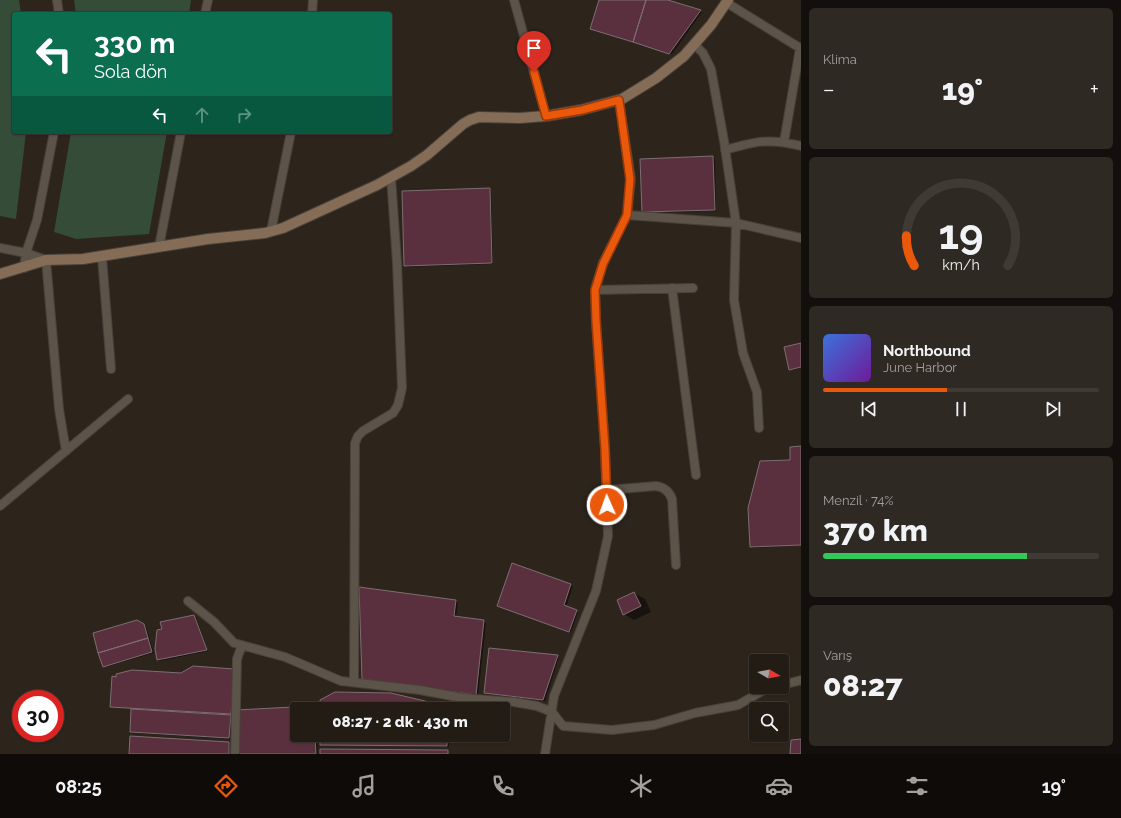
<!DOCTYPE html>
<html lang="tr">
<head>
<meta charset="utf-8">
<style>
  body { margin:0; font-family:Raleway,sans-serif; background:#2e2922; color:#f1f3f6; height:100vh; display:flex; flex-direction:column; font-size:15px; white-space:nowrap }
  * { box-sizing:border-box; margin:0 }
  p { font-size:13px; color:#a2a1a0 }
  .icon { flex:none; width:22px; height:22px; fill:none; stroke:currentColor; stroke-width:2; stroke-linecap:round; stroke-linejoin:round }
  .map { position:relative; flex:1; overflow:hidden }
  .side { display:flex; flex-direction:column; gap:8px; padding:8px; background:#130f0c; width:320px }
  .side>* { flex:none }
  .banner { position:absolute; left:12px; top:12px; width:380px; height:122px; border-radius:4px; box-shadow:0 1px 3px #0004,0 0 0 1px #3f3a34; background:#0b6e4f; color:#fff; overflow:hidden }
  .needle { width:26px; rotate:100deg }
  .controls { position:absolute; left:749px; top:654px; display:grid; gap:8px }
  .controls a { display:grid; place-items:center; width:40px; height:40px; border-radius:4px; background:#221c15; box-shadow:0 1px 3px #0004,0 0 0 1px #3f3a34; font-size:20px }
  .speed { position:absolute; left:12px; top:690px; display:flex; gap:8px; font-size:20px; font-weight:700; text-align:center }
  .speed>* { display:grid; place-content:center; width:52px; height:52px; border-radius:50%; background:#221c15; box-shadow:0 1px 3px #0004,0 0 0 1px #3f3a34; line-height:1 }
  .speed .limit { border:6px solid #d22; background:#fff; color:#111 }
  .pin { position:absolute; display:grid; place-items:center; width:34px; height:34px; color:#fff; margin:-41px -17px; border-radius:50% 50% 50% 0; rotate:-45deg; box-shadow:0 0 4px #0007 }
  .pin .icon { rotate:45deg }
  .me { position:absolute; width:44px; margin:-22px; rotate:358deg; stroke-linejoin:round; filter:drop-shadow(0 0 3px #0008) }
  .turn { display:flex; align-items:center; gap:14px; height:84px; padding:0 16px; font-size:18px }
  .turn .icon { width:52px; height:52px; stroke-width:2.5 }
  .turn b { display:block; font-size:28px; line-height:34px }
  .lanes { display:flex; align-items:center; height:38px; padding:0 16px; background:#0003; justify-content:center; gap:20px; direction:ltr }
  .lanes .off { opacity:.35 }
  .big { font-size:30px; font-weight:800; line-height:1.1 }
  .side .tile { flex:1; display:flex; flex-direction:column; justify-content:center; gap:6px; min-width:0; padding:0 14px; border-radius:6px; background:#2e2922 }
  .side .dial { align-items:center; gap:0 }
  .dial svg { height:104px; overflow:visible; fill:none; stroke:#3f3a34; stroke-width:7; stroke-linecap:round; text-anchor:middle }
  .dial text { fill:#f1f3f6; stroke:none }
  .song { display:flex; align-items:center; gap:12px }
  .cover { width:48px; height:48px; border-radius:6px; background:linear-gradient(135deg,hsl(220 70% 55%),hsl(280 70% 35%)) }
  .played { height:4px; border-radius:2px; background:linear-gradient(90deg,#ea580c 45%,#3f3a34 45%) }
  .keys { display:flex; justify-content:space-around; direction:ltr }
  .heat { display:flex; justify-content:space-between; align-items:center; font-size:22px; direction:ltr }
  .charge { height:6px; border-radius:3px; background:linear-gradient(90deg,#34c759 74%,#3f3a34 0) }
  .trip { position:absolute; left:290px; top:702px; width:220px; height:40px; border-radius:4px; background:#221c15; box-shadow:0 1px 3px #0004,0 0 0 1px #3f3a34; font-weight:800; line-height:40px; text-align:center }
  .tabs { display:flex; height:64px; justify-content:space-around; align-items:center; background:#0e0b08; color:#a2a1a0 }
  .tabs .icon { width:28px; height:28px }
  .tabs .selected { color:#ea580c }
  .tabs b { font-size:18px; color:#f1f3f6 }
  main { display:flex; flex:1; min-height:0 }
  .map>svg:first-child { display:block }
  .green { fill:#344c38 }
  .shadow { fill:#0007 }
  .building { fill:#5b303e; stroke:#7d6e72 }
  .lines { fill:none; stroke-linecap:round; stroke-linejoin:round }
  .street-casing { stroke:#48413a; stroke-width:10 }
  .secondary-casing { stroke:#48413a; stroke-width:12 }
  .street { stroke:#5c5349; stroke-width:8 }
  .secondary { stroke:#856c57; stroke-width:10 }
  .route-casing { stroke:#983908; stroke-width:10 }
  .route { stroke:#ea580c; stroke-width:7 }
</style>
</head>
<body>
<main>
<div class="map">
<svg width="801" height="754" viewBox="0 0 801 754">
  <rect width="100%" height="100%" fill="#2d251c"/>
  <!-- green -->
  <path class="green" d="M0 0H19L21 14H14V132H26L16 219 0 216Z
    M74 0H191L189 14H76Z
    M71 132H167L149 234 76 239 54 232Z"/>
  <!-- shadow -->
  <path class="shadow" d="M600 0H664L702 12 672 54 593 29Z
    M713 157 715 159 716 211 645 213 643 212Z
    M489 189 491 190 493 264 407 267 405 265Z
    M801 344V368L792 370 790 369Z
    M801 447V545L753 548 751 546 791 461Z
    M512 564 573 586 566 607 578 612 571 632 498 606Z
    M360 588 456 601 458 603 456 617 486 623 478 696 365 679Z
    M634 593 645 599 651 612 634 620 624 614Z
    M193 616 196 617 208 651 160 661 158 660Z
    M137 621 146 627 154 653 105 667 103 666Z
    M489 649 559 657 545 701 485 693Z
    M234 670 233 714H227L233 717 231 739 133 733 131 732 132 708 113 707 182 674Z
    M292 708 294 710 295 722H297V735H317L318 754H236Z
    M321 735H449V747L323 745 321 744Z
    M229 743 231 744 230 754H130Z"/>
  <!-- building -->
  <path class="building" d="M599 0H646L633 42 590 29Z
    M646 0H668L701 10 669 54 633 42Z
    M713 156 715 210 642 212 640 159Z
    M490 188 492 263 404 266 402 191Z
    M801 343V367L789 370 784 347Z
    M801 446V545L750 547 748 508 760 461 790 460V447Z
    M512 563 571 584 564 605 577 610 569 632 497 606Z
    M359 587 456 600 454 616 484 620 476 695 362 679Z
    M634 592 641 606 623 615 617 600Z
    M194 615 207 650 157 660 155 649 157 630 162 629 160 622Z
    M137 620 144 624 148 638 98 653 93 633Z
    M148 638 152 652 103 667 98 653Z
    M489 648 558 655 543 700 484 693Z
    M193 666 234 669 231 714 110 707 112 676 116 677V674L132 670 181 673Z
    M335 692 391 693 446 706V709H320V700Z
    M293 707V721H297V735H315L316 754H235L236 710Z
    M131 709 231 715 229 738 130 732Z
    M320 735H447V746L320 745Z
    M130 736 229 742V754H129Z
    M801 739V754H790L791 740Z
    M320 749 448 750V754H320Z"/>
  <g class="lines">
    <defs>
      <path id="street" d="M57 0 59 14
        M514 0 546 116
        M727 3 800 48H801
        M205 14 208 0
        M312 14 313 0
        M694 44 703 53 711 69 724 141 736 223 734 300 743 353 757 392 759 428
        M784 142 800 48
        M725 150C756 141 770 138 801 146
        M627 215 736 223 801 238
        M271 231 291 132
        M159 247 181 132
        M0 248 26 253 46 260 59 409 66 451
        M102 257 111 369
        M24 268 26 253 37 220 54 132
        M672 288 696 475
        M595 290 693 288
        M607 490 656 486C664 487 669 491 672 499L676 565
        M0 506 128 399
        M188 601 214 622 234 643 285 657 341 681 420 690 463 698 514 702 537 706 552 712 563 726 612 730 654 725 695 713 738 705 764 690 775 687
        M354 682 355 443 358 436 363 431 393 413 398 405 402 388 397 263 391 177
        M782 685 801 680
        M235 754 237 659 242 645
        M545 754 554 696 596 591 608 536 605 449 596 321 595 290 603 263 627 215 631 179 619 100"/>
      <path id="secondary" d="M0 274 46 260 83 259 208 239 265 233 283 228 377 185 411 166 427 155 463 124 470 120 479 117 520 118 546 116 581 110 622 99 656 78 684 56 711 25 728 0"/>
    </defs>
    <!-- street casing -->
    <use href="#street" class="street-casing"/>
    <!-- secondary casing -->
    <use href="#secondary" class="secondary-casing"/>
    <!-- street -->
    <use href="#street" class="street"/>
    <!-- secondary -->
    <use href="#secondary" class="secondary"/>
  </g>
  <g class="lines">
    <defs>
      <path id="route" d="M534 72 546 116 582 110 619 100 630 179 627 215 603 264 595 290 596 321 605 449 607 505"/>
    </defs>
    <!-- route casing -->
    <use href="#route" class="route-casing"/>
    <!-- route -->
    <use href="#route" class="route"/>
  </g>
</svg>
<div class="controls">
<a><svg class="needle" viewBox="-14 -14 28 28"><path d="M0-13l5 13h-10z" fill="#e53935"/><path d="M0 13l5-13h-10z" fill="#a2a1a0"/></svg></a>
<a><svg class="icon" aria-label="search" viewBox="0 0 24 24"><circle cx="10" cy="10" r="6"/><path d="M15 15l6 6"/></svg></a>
</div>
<div class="speed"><div class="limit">30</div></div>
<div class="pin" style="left:534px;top:72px;background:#d93025"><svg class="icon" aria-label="arrive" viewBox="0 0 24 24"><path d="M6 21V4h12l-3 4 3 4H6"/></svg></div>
<svg class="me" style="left:607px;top:505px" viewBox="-20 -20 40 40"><circle r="17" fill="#ea580c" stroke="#fff" stroke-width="3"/><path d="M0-11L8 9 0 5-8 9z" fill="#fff"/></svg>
<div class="trip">08:27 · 2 dk · 430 m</div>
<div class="banner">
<div class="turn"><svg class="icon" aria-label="left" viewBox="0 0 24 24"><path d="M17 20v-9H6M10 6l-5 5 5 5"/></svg><div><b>330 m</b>Sola dön</div></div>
<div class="lanes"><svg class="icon" aria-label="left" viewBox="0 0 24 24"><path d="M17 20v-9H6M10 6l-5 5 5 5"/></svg><svg class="icon off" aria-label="ahead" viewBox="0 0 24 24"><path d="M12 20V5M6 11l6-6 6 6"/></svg><svg class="icon off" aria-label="right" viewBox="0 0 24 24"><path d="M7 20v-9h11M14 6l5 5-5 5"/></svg></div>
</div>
</div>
<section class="side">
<div class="tile"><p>Klima</p>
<div class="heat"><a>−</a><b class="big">19°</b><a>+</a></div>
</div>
<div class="tile dial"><svg viewBox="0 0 100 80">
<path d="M14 69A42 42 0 1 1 86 69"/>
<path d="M14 69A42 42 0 0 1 8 46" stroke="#ea580c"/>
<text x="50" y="56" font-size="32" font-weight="700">19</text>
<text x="50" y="72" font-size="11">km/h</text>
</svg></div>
<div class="tile">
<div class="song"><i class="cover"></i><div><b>Northbound</b><p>June Harbor</p></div></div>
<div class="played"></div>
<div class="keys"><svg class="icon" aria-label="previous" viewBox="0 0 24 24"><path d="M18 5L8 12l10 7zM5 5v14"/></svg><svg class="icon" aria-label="pause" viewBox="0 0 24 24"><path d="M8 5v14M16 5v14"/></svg><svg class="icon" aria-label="next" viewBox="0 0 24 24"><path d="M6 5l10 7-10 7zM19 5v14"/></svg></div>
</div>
<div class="tile"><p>Menzil · 74%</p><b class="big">370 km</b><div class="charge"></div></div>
<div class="tile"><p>Varış</p><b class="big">08:27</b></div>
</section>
</main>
<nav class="tabs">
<b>08:25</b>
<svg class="icon selected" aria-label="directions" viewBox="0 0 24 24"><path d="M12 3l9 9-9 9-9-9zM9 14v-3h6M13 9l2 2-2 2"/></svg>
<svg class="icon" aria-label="music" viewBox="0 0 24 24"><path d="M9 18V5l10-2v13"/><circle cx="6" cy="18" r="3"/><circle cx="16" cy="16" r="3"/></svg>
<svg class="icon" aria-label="phone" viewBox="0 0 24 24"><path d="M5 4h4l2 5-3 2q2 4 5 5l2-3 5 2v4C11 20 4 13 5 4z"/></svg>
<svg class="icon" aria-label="climate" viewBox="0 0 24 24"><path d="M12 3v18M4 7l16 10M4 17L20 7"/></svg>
<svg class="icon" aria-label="car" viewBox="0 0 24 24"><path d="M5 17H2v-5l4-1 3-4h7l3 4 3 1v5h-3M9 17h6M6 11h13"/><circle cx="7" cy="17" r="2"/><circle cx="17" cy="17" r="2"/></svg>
<svg class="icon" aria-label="filters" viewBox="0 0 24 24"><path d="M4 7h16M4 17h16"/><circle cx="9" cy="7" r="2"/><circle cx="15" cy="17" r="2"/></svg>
<b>19°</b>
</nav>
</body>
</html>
